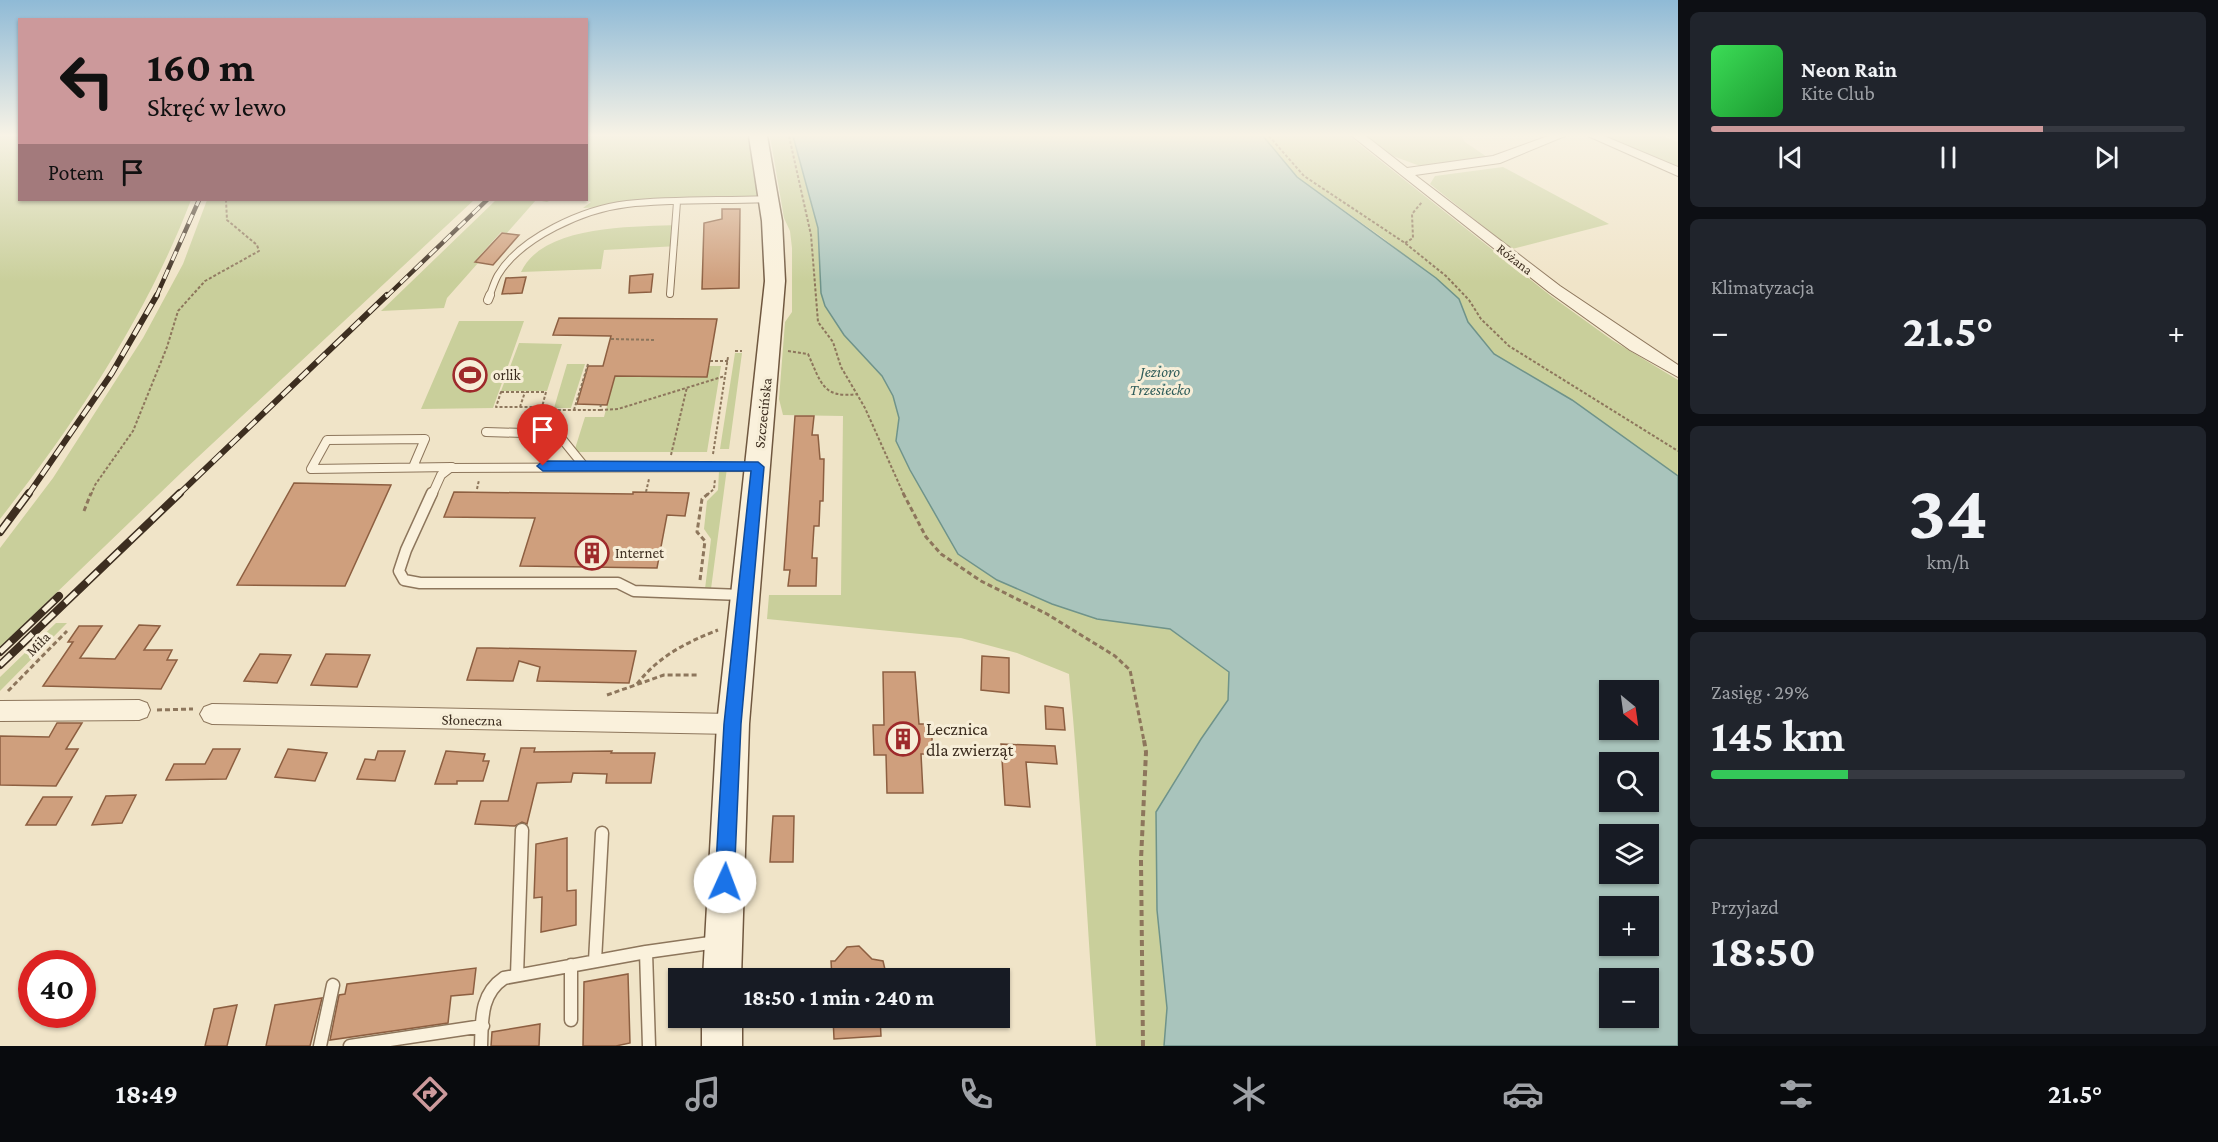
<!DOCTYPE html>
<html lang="pl">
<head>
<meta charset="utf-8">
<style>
  body { margin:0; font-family:"Crimson Pro",serif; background:#20242c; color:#f1f3f6; height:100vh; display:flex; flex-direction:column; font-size:22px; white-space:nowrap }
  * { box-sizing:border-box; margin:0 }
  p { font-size:20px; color:#9ea1a6 }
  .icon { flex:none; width:33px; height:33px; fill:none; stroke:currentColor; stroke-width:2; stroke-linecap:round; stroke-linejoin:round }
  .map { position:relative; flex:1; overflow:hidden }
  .details { display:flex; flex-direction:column; gap:12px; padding:12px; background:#0d0f14; width:540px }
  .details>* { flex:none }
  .banner { position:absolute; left:18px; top:18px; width:570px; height:183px; border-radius:0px; box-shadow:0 2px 4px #0004; background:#cc999b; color:#111; overflow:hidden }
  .needle { width:39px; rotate:151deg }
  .tools { position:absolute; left:1599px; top:680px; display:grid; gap:12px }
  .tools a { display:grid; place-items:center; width:60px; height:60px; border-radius:0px; background:#171b24; box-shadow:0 2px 4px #0004; font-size:30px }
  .speed { position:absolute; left:18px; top:950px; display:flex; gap:12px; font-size:30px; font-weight:700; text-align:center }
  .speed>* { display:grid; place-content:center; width:78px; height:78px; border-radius:50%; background:#171b24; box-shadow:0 2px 4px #0004; line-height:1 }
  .speed .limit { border:9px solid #d22; background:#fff; color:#111 }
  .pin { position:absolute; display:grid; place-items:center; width:51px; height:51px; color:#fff; margin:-62px -26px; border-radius:50% 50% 50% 0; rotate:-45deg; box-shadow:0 0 6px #0007 }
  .pin .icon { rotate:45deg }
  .me { position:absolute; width:66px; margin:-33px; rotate:2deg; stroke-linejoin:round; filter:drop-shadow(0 0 4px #0008) }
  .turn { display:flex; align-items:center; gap:21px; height:126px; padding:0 30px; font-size:27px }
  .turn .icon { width:78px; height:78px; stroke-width:2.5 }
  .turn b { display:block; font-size:42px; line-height:51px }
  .then { display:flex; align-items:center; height:57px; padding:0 30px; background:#0003; gap:12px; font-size:22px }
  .big { font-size:45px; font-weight:700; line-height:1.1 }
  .details .tile { flex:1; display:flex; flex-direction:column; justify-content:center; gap:9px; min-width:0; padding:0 21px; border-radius:9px; background:#20242c }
  .details .dial { align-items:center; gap:0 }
  .dial b { font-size:78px; line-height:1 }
  .song { display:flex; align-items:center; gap:18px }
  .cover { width:72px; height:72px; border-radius:9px; background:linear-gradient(135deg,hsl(130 70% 55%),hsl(130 70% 35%)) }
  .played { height:6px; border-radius:3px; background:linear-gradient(90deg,#cc999b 70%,#363941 70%) }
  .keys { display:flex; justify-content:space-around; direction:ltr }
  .heat { display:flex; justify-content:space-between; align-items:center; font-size:33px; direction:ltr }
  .charge { height:9px; border-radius:4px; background:linear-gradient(90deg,#34c759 29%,#363941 0) }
  .trip { position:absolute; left:668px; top:968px; width:342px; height:60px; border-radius:0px; background:#171b24; box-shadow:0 2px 4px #0004; font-weight:700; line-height:60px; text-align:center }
  .menu { display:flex; height:96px; justify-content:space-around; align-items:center; background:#090b0e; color:#9ea1a6 }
  .menu .icon { width:42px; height:42px }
  .menu .selected { color:#cc999b }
  .menu b { font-size:27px; color:#f1f3f6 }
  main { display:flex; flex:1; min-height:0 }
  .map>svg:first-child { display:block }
  .green { fill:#c9cf9b }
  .water { fill:#a9c4bc; stroke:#6f938a; stroke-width:1.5; fill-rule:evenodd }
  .building { fill:#cf9f7d; stroke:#8d5f41; stroke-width:1.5 }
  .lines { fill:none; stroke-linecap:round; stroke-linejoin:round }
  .lane-far3-casing { stroke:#8d765c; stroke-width:8 }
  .lane-far2-casing { stroke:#8d765c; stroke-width:10 }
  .lane-far1-casing { stroke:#8d765c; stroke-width:13 }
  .lane-casing { stroke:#8d765c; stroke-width:15 }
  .street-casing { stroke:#8d765c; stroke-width:2 }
  .secondary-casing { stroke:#6f573f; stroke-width:3 }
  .path-far2 { stroke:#8d765c; stroke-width:2; stroke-dasharray:3 2; stroke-linecap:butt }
  .path-far1 { stroke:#8d765c; stroke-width:3; stroke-dasharray:5 3; stroke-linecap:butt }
  .path { stroke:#8d765c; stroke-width:4; stroke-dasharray:6 4; stroke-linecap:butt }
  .lane-far3 { stroke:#faf1dc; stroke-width:6 }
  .lane-far2 { stroke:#faf1dc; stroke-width:8 }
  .lane-far1 { stroke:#faf1dc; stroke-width:10 }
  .lane { stroke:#faf1dc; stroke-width:12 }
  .street { fill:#faf1dc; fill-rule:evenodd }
  .secondary { fill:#faf1dc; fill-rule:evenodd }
  .rail-far2-casing { stroke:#3d2e20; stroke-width:4.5 }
  .rail-far1-casing { stroke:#3d2e20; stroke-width:6 }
  .rail-casing { stroke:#3d2e20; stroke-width:8 }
  .rail-far2 { stroke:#f7eed8; stroke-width:3; stroke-dasharray:10; stroke-linecap:butt }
  .rail-far1 { stroke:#f7eed8; stroke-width:4; stroke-dasharray:12; stroke-linecap:butt }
  .rail { stroke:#f7eed8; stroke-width:5; stroke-dasharray:15; stroke-linecap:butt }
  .route { fill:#1a73e8; stroke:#114b97; stroke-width:1.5 }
  .labels { text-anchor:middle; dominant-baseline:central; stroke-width:6; stroke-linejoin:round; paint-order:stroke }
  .far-street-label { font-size:14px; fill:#3d2e20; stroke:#f7eed8 }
  .poi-label { font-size:15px; fill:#3d2e20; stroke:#f7eed8; text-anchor:start }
  .street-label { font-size:15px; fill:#3d2e20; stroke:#f7eed8 }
  .water-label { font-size:16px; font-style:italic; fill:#2f5d5a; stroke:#f7eed8 }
  .near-poi-label { font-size:18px; fill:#3d2e20; stroke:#f7eed8; text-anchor:start }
</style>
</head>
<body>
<main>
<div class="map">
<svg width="1678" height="1046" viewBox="0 0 1678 1046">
  <rect width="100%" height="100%" fill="#f0e4c8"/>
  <!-- green -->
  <path class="green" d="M0 136H19L20 200H191C147 315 76 422 0 519Z
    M587 136H750L759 195 753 201 583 208 591 202 586 200Z
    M770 136H793L794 138 818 228 820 269 844 335 882 376 893 396 899 418 896 441 910 470 958 554 997 580 1052 604 1239 627 1266 1046H1096C1087 922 1081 798 1069 674L1017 653 961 638 767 619 769 595H841L843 416 783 415 779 399 785 322 792 312V248L790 231 784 218Z
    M1263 136H1349L1551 296 1612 340 1678 380V476L1572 400 1494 354 1468 322 1459 299 1383 238 1297 177Z
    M1367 136H1461L1465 142 1487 157 1420 166 1393 156Z
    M1603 136H1662L1678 142V168Z
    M1503 167 1609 224 1512 249 1430 184 1435 176Z
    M207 200H474L183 471 0 647V548L53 478 143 338 183 264Z
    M496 200H551L547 202 536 200 507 233 501 232 474 262 478 263 447 298 444 308 381 311Z
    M679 225 678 246 604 250 601 269 521 272C543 224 634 227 679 225Z
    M459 321H524L493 408 421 409Z
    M519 343 562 344 547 391H501Z
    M735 353H742L729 449H720Z
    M567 364H585L571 408H554Z
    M709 366H721L707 452H574L585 417H604L615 376 707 377Z
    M727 468 711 589H705L711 539 704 529 707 501 718 490 719 471Z
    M56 623H67L0 691V677Z"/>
  <!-- water -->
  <path class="water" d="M793 136H1263L1297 177 1436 278 1459 299 1468 322 1494 354 1572 400 1678 476V1046H1164L1167 1008 1157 910 1156 812 1201 739 1228 700 1229 672 1170 629 1097 619 1052 604 997 580 958 554 910 470 896 441 899 418 893 396 882 376 844 335 825 306 821 293 818 228ZM1610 690H1648V729H1610ZM1610 762H1648V801H1610ZM1610 834H1648V873H1610ZM1610 906H1648V945H1610ZM1610 978H1648V1017H1610Z"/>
  <!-- building -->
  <path class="building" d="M722 209H740L739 288 702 289 704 223 722 219Z
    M502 233 519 235 493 265 475 262Z
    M653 274 651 292 629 293 630 276Z
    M526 277 522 293 502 294 506 278Z
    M559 318 717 319 707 377 615 376 607 405 577 404 588 366H603L611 336 553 335Z
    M795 416H814L812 435H818L820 459H824L823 501H820L819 526H814L812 558H817L816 586H788L790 570H784Z
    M294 483 391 485 345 586 237 585Z
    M454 492 633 494V492L689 493 685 516 667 515 657 568 520 566 535 518 444 517Z
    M139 625 160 626 144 650H172L167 660H177L161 689 43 686 73 642H68L79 626H102L80 658 115 659Z
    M477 648H491L636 651 629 683 537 681 540 667 519 661 513 681 467 680Z
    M260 654 291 655 277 683 244 681Z
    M326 654 370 655 357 687 311 685Z
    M982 656 1009 658V693L981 690Z
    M883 672H915L919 724H931L933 754H921L923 793H887L886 755H874L873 725H884Z
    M1045 706 1063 708 1065 730 1046 729Z
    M57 723H82L66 749H78L56 786 0 785V736L49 737Z
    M1001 744 1055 746 1057 764 1026 762 1030 807 1005 805Z
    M521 748H535L534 752 612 751 611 753H655L651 783H606L607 774 573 773 571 782 537 783 527 824 522 822 515 826 475 824 481 801H508Z
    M213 749H240L226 779 166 780 174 764H205Z
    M288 749 327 753 315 781 275 777Z
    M378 751H405L395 781 357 779 365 759 375 760Z
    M446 751 485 754 483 761H489L483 781H457V784H435Z
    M136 795 122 823 92 825 106 796Z
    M43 797H72L56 825H26Z
    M773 816H794L793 862H770Z
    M567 838V891L576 890V925L541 932 542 897 534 898 536 844Z
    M859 946 872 959 883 961 887 978H832L831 961H835L847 947Z
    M476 968 473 994 451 996 448 1023 330 1040 339 995 345 994 347 984Z
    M628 974 630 1043 616 1046H583L584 982Z
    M322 998 310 1046H266L275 1005Z
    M237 1005 227 1046H205L214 1009Z
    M833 1017H880L881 1036 834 1039Z
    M540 1024 539 1046H491L492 1032Z"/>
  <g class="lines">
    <defs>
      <path id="lane-far3" d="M670 294 677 202
        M489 297C492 290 494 282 498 275 521 237 584 209 627 204 674 199 722 201 769 199"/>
      <path id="lane-far2" d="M488 300 490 295
        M486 432 558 434 584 466
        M413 467 425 439 327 440 311 469 452 467
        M432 495 441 475 450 468 755 467"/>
      <path id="lane-far1" d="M432 493 406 550 399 571 404 580 420 583H618L634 591 742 595"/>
      <path id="lane" d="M646 952 649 1046
        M595 961 602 833
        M571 965V1020
        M517 975 522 830
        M320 1046 333 985
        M350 1046 483 1026
        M481 1046C482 1020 480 994 504 978L646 952 717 942"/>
      <path id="street" d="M1352 136H1366L1407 168 1493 156 1548 136H1565L1500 163 1415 175 1560 286 1678 365V377L1630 350 1549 292Z
        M1588 136H1604L1678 167V176Z
        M139 700 147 703 150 710 147 717 139 720 0 721V701Z
        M212 704 733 714 741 717 745 724 741 731 733 734 212 724 204 721 200 714 204 707Z"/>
      <path id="secondary" d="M749 136H767L782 221 785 281 749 724 741 978H703L717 724 765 281 762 221Z
        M702 1017H742V1046H702Z"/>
    </defs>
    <!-- lane-far3 casing -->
    <use href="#lane-far3" class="lane-far3-casing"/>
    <!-- lane-far2 casing -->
    <use href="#lane-far2" class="lane-far2-casing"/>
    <!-- lane-far1 casing -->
    <use href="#lane-far1" class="lane-far1-casing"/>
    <!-- lane casing -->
    <use href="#lane" class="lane-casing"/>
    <!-- street casing -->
    <use href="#street" class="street-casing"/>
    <!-- secondary casing -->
    <use href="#secondary" class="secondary-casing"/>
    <!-- path-far2 -->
    <path class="path-far2" d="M789 136 811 235 818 322 833 342 841 367 865 408 904 495
      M1269 136 1304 176 1405 243 1446 276 1469 300 1481 319 1509 346 1678 451
      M1405 243 1413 238 1412 214 1422 202
      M611 339 656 340
      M735 351H742
      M788 351 808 354C821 382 822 399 858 394
      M710 361H728
      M501 392H546L542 407H496Z
      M520 407 525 392
      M542 407 541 410H600L601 404
      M574 410 588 364
      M600 410 618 409 725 376
      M713 454 728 357
      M671 455 687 387
      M477 489 479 480
      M646 492 649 479
      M91 495 95 485 133 431 167 347 178 311 205 281 259 251 257 245 227 220 226 200
      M707 495 714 489 715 479"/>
    <!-- path-far1 -->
    <path class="path-far1" d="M903 493 926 537 941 554 981 581 1047 614 1115 656 1130 670 1144 741
      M84 511 91 493
      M700 580 705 541 697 532 702 499 709 493
      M637 684C659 656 685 643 718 630
      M8 691 67 631
      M607 695 664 675H697
      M157 710 193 709"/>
    <!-- path -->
    <path class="path" d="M1143 1046 1141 860 1146 752 1144 740"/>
    <!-- lane-far3 -->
    <use href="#lane-far3" class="lane-far3"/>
    <!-- lane-far2 -->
    <use href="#lane-far2" class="lane-far2"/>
    <!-- lane-far1 -->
    <use href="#lane-far1" class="lane-far1"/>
    <!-- lane -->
    <use href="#lane" class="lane"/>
    <!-- street -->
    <use href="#street" class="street"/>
    <!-- secondary -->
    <use href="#secondary" class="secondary"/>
    <defs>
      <path id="rail-far2" d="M156 297 199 200
        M386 297 487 200"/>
      <path id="rail-far1" d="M28 495 112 373 157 295
        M178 495 387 295"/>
      <path id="rail" d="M0 532 29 493
        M0 652 59 596
        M0 665 180 493"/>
    </defs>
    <!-- rail-far2 casing -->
    <use href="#rail-far2" class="rail-far2-casing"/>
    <!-- rail-far1 casing -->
    <use href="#rail-far1" class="rail-far1-casing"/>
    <!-- rail casing -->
    <use href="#rail" class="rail-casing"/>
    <!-- rail-far2 -->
    <use href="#rail-far2" class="rail-far2"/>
    <!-- rail-far1 -->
    <use href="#rail-far1" class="rail-far1"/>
    <!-- rail -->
    <use href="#rail" class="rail"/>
  </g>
  <!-- sky -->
  <linearGradient id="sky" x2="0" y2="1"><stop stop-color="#8fbad6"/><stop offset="0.48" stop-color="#f8f3e6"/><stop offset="1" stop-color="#f8f3e6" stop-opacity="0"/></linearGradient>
  <rect width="1678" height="282" fill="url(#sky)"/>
  <!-- route -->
  <path class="route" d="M543 461 758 462 764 467 741 724 734 882 731 889 725 891 718 889 715 882 724 724 751 471H543L537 466Z"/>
  <!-- icons -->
  <defs>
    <symbol id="stadium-ring" viewBox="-11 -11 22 22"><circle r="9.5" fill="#f7eed8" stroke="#9e2a2b" stroke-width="1.5"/><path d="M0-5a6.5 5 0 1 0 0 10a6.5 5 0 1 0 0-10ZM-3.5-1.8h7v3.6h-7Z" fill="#9e2a2b"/></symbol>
    <symbol id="building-ring" viewBox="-11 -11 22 22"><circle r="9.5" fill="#f7eed8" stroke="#9e2a2b" stroke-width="1.5"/><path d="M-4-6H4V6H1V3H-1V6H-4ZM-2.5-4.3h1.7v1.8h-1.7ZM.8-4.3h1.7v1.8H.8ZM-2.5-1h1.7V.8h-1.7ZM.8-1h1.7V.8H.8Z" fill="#9e2a2b"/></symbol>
  </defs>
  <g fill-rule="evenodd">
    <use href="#stadium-ring" x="451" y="356" width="38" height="38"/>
    <use href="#building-ring" x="573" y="534" width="38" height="38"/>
    <use href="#building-ring" x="884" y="720" width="38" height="38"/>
  </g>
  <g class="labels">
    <!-- far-street labels -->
    <g class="far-street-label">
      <text transform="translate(1515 259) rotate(38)">Różana</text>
    </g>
    <!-- poi labels -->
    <g class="poi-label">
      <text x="493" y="375">orlik</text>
      <text x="615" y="553">Internet</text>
    </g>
    <!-- street labels -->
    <g class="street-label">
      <text transform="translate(763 413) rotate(-84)">Szczecińska</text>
      <text transform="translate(38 644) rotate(-45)">Miła</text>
      <text transform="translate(472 720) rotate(1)">Słoneczna</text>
    </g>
    <!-- water labels -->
    <g class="water-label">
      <text x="1160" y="371">Jezioro<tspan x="1160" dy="18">Trzesiecko</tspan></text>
    </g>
    <!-- near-poi labels -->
    <g class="near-poi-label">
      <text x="926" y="729">Lecznica<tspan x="926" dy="21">dla zwierząt</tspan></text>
    </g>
  </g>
</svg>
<div class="tools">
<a><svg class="needle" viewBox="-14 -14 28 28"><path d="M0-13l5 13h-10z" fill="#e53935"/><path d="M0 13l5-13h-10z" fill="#9ea1a6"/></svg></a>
<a><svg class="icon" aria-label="search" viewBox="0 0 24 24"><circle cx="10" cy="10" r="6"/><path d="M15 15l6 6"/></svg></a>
<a><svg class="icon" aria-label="layers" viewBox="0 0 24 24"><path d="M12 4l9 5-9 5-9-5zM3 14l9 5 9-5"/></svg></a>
<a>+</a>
<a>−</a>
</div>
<div class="speed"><div class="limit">40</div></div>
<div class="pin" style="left:543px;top:466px;background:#d93025"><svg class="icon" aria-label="arrive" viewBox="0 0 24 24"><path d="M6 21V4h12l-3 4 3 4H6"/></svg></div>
<svg class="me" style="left:725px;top:882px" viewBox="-20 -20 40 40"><circle r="19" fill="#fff"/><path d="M0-13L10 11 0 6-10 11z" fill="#1a73e8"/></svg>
<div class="trip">18:50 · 1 min · 240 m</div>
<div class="banner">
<div class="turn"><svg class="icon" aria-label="left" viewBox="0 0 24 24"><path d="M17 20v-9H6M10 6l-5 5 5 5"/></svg><div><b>160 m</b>Skręć w lewo</div></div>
<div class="then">Potem<svg class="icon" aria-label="arrive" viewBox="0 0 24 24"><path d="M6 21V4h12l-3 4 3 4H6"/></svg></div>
</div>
</div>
<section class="details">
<div class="tile">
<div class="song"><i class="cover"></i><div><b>Neon Rain</b><p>Kite Club</p></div></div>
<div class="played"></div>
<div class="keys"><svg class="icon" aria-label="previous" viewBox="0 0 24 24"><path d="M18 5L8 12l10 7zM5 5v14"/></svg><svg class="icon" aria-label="pause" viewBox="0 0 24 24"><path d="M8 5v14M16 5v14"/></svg><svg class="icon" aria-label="next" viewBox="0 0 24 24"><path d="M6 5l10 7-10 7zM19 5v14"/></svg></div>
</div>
<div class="tile"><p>Klimatyzacja</p>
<div class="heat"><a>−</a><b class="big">21.5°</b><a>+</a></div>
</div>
<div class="tile dial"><b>34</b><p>km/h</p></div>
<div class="tile"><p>Zasięg · 29%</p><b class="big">145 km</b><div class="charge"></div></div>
<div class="tile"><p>Przyjazd</p><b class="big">18:50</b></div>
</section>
</main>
<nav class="menu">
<b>18:49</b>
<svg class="icon selected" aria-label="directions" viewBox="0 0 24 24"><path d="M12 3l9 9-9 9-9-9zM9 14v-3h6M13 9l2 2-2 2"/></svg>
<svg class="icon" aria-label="music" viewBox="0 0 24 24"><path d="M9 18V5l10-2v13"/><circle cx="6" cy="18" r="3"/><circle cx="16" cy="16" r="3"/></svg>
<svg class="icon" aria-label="phone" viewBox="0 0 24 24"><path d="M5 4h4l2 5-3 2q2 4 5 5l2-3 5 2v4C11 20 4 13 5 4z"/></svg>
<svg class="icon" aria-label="climate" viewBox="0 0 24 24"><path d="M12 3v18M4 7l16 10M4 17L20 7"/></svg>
<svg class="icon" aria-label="car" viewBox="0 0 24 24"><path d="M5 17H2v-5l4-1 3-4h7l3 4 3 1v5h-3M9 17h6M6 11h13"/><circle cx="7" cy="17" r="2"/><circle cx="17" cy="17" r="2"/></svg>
<svg class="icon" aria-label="filters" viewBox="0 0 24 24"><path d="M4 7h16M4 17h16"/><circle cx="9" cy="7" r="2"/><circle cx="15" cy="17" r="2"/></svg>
<b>21.5°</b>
</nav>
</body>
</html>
